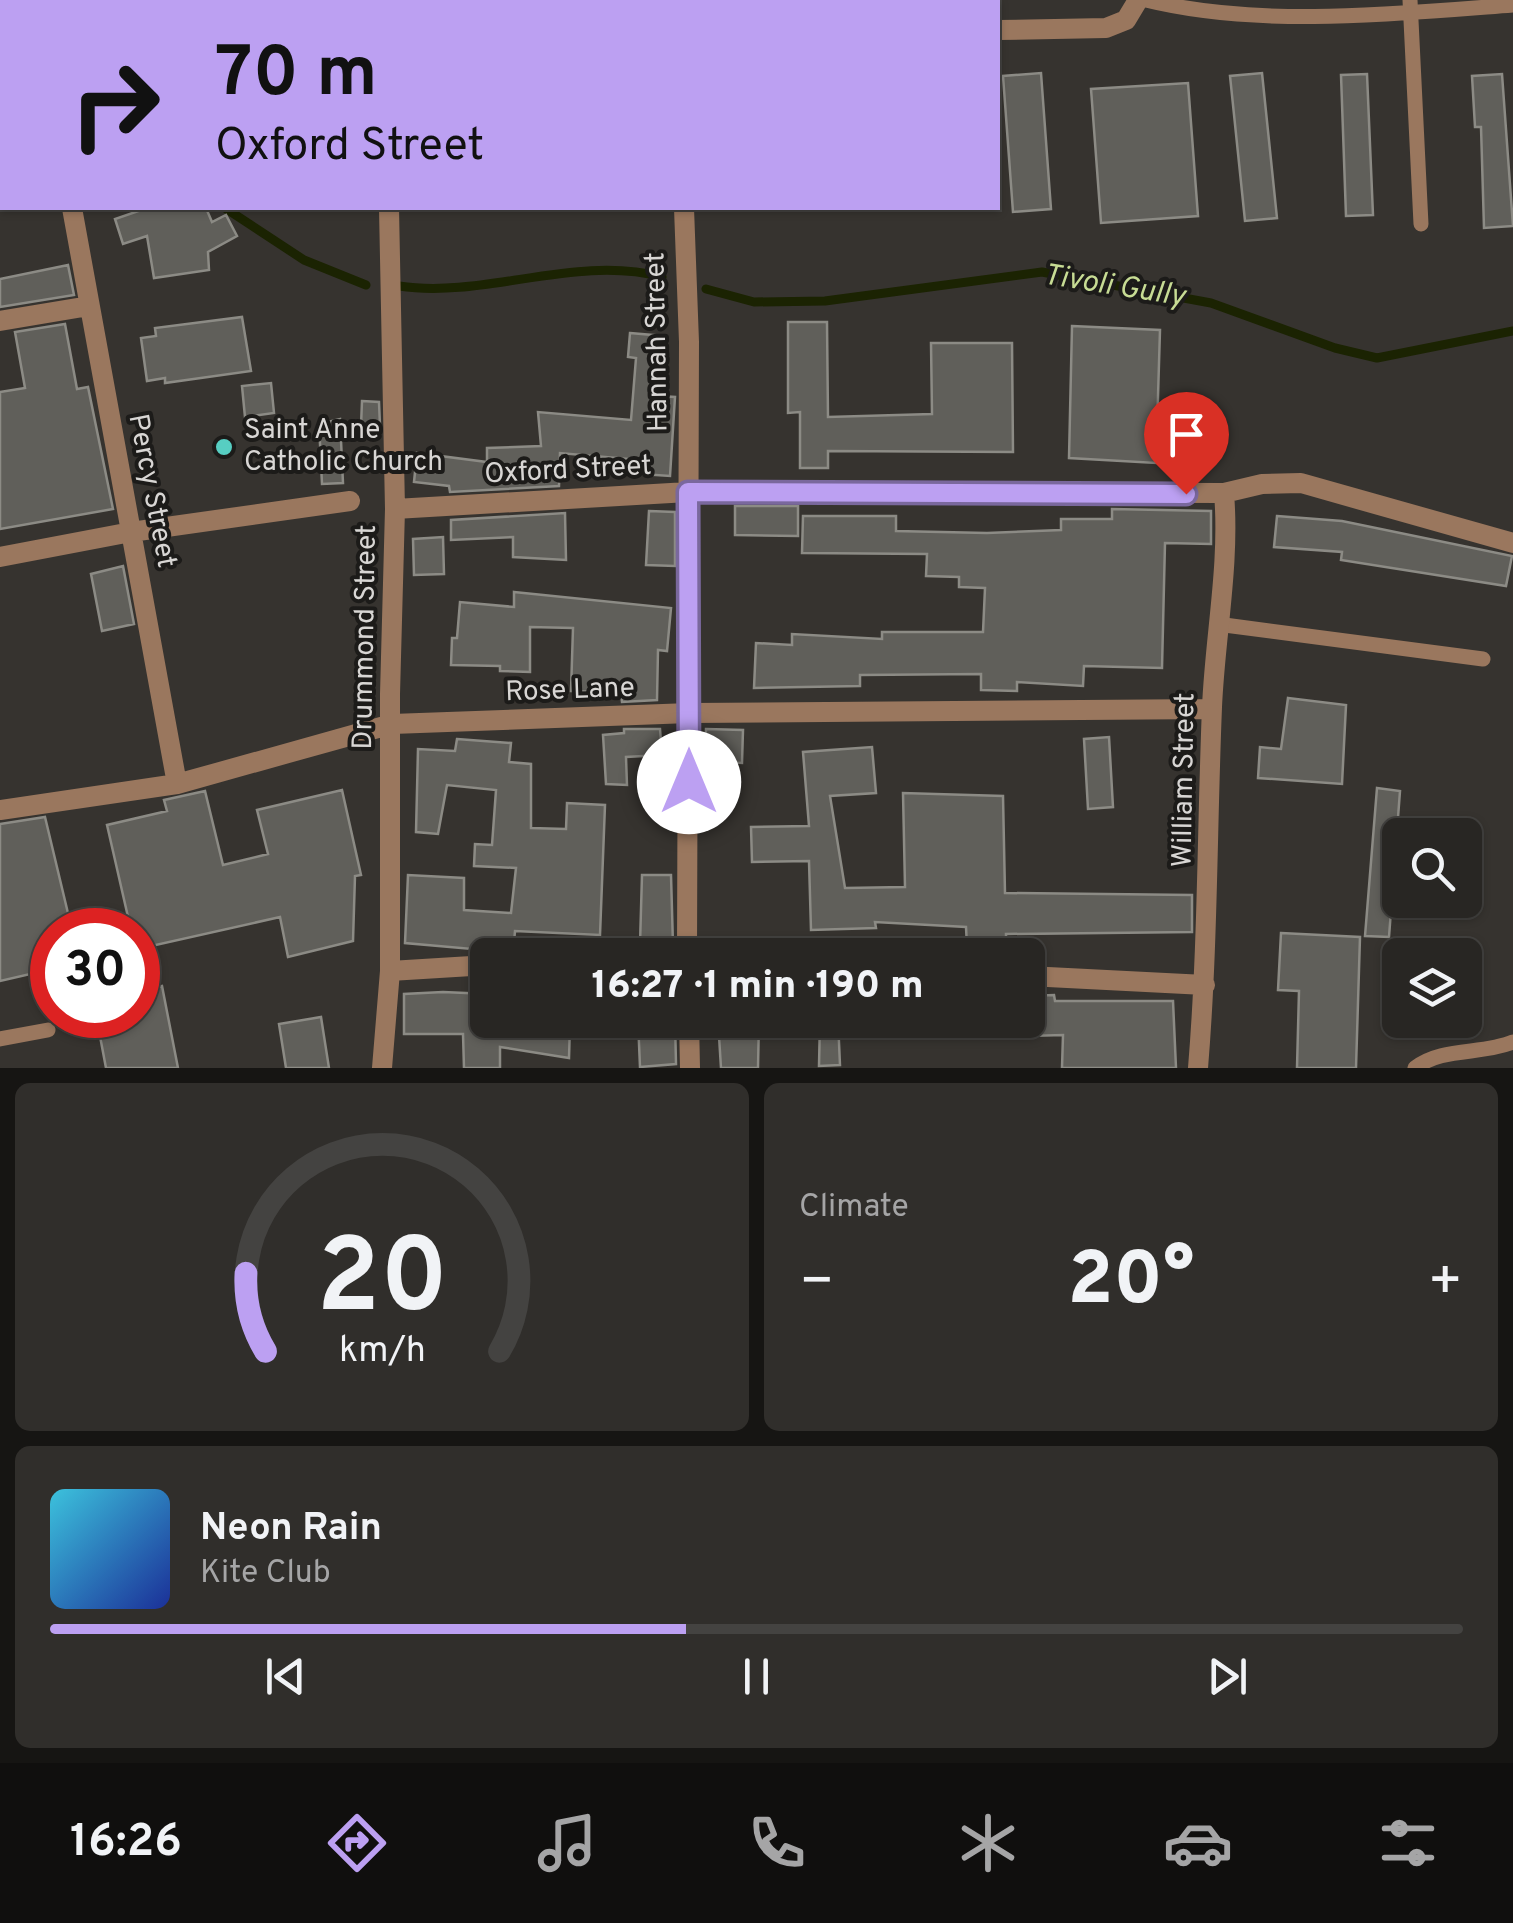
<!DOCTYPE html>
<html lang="en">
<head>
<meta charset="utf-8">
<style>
  body { margin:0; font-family:Overpass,sans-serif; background:#302e2b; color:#f1f3f6; height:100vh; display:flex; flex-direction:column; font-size:38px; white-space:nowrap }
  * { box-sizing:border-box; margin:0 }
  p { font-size:32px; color:#a5a5a6 }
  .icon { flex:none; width:55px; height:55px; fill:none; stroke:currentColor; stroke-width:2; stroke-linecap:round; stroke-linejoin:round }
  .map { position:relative; height:1068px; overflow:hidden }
  .side { display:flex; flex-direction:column; gap:15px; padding:15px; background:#161513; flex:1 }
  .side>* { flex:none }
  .top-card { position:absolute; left:0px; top:0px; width:1000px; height:210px; box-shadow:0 2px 8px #0004,0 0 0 2px #444341; background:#bca0f2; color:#111; overflow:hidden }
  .tools { position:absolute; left:1382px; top:818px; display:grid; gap:20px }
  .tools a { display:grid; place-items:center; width:100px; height:100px; border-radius:15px; background:#282623; box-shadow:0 2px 8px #0004,0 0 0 2px #444341; font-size:50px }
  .speed { position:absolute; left:30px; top:908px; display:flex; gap:20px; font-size:50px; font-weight:700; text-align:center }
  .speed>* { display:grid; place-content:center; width:130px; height:130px; border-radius:50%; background:#282623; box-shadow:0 2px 8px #0004,0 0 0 2px #444341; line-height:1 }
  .speed .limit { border:15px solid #d22; background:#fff; color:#111 }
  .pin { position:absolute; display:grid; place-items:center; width:85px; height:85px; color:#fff; margin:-102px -42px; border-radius:50% 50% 50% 0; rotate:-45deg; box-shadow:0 0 10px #0007 }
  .pin .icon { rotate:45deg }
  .me { position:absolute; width:110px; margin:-55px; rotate:0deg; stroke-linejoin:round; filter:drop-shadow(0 0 8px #0008) }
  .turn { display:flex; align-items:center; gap:35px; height:210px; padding:0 50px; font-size:45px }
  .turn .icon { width:130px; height:130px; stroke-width:2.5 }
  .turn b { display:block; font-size:70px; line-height:85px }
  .big { font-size:75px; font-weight:800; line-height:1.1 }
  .side .card { flex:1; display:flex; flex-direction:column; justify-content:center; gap:15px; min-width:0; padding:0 35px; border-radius:15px; background:#302e2b }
  .side .dial { align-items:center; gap:0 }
  .dial svg { height:260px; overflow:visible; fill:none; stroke:#444341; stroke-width:7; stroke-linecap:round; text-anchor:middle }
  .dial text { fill:#f1f3f6; stroke:none }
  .song { display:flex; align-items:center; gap:30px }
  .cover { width:120px; height:120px; border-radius:15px; background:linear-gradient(135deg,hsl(190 70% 55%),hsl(230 70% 35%)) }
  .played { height:10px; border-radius:5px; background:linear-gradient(90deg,#bca0f2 45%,#444341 45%) }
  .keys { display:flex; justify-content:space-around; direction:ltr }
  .heat { display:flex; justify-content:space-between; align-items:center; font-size:55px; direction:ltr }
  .side .tiles { flex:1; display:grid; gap:15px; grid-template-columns:1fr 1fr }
  .card:last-child { grid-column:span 2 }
  .trip { position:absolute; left:470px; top:938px; width:575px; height:100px; border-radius:15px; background:#282623; box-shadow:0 2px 8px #0004,0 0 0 2px #444341; font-weight:800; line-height:100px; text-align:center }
  .tab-bar { display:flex; height:160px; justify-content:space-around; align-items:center; background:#100f0e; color:#a5a5a6 }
  .tab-bar .icon { width:70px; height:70px }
  .tab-bar .current { color:#bca0f2 }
  .tab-bar b { font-size:45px; color:#f1f3f6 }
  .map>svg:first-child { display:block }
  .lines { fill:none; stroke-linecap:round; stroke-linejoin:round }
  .stream { stroke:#1b2302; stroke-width:9 }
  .building { fill:#605f5a; stroke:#8c8b85; stroke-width:2.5 }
  .lane { stroke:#9a775e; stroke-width:15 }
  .street { stroke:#9a775e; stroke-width:20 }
  .route-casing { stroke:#7a689d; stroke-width:25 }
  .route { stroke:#bca0f2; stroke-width:18 }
  .poi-dot { fill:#57cec2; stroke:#1c1b19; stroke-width:4 }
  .labels { text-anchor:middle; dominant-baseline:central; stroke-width:8; stroke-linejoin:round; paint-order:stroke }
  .street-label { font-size:28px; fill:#d8d6d4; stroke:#1c1b19 }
  .poi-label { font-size:28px; fill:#d8d6d4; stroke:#1c1b19; text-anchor:start }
  .water-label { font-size:30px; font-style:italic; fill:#c7dc94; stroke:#1c1b19 }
</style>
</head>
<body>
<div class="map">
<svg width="1513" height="1068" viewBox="0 0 1513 1068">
  <rect width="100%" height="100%" fill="#36332f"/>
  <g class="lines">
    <!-- stream -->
    <path class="stream" d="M125 0 126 2
      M225 208 304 260 366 285
      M399 286C485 299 576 254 662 277
      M706 289 754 302 825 301 1042 272 1211 303 1335 348 1377 358 1513 331"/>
  </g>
  <!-- building -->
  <path class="building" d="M1041 73 1051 209 1013 212 1003 76Z
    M1262 73 1277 218 1245 221 1230 76Z
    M1367 74 1373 215 1346 216 1341 75Z
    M1502 74 1513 226 1484 228 1481 127H1475L1472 76Z
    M1188 83 1198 216 1101 223 1091 89Z
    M147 208H206L212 222 226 215 237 236 208 252 209 270 154 278 147 236 123 244 115 219Z
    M68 265 74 295 0 307V279Z
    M242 317 251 371 165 383V378L147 381 141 338 156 336 155 328Z
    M788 322H827L828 417 932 414 931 343H1012L1013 452 828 451V468H800V412L788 413Z
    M65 324 77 389 88 387 113 509 0 529V392L25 388 15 332Z
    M1072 326 1160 330 1156 463 1069 458Z
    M630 333 664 336 659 396 675 397 670 476 626 473 627 459 560 453 559 486 450 492 449 486 414 482 417 453 487 462V448L541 446 538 412 631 420 636 358 628 357Z
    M271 383 274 413 245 417 242 386Z
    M362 401 379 402 380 426H361Z
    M340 419 343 483 322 484 319 424Z
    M735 506H798V536L735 535Z
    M1112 509 1211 511V544L1165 543 1162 668 1084 666 1083 686 1017 682V691L981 690V674L860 675V686L754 688 756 643 792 645V634L882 639V632H983L985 588 959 587V577L926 576 927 554 802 553 803 516H896V531L987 533 1061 530V519H1112Z
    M649 511 675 512V566L646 565Z
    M565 513 566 560 513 557V537L451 540V520Z
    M1277 516 1342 521 1512 556 1506 586 1341 560 1342 552 1274 547Z
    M443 537 444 574 414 575 413 539Z
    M123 566 134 624 102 631 91 574Z
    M514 592 671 608 667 651 658 650 657 700 622 702 621 693 571 691 573 628 530 627V672L500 671V666L451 665 452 638H457L460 602 514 607Z
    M1288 698 1346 705 1342 784 1258 778 1260 747 1281 749Z
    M624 729H660L662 755 626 757 627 785 606 784 603 735 624 733Z
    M706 729 743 730 742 763 705 761Z
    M1109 737 1113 807 1088 809 1084 739Z
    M457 739 511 743 509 762 531 764V828L566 829 567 803 605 805 600 935 515 931 514 943 483 942V950L405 943 408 875 464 878V910L511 913 516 868 474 866 475 844 492 845 496 790 447 785 438 834 416 832 418 749 455 751Z
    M872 747 876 793 830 796 845 888 905 887 903 793 1003 796 1005 893 1192 895V932L1006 934V948H967L966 927 875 922 876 928 811 930 809 861 752 862 751 827 809 826 803 752Z
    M1377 788 1400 791 1389 937 1365 936Z
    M342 790 361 875 355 876 353 941 288 957 280 917 138 949V930H131L107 825 167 811 164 800 205 791 223 865 268 854 257 810Z
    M45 817 72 930H52V969L0 981V824Z
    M642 875H671L673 945 640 944Z
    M1281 933 1360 937 1356 1068H1297L1299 991 1278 990Z
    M162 986 178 1068H106L96 1015H138V991Z
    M443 992 488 994V1020L570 1024 569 1058 500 1047V1068H464L463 1034H404V994Z
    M1054 995 1055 1001H1173L1176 1068H1062L1063 1035 1028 1036V996Z
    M321 1017 329 1068H286L279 1024Z
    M638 1020H675L676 1064 640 1067Z
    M718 1020H759L758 1068H721Z
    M820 1020H838L840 1065 819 1066Z"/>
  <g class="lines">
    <!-- lane -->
    <path class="lane" d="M1146 0C1259 28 1397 14 1513 5
      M1410 0 1421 224
      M688 2V0
      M1217 624 1483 659
      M0 1039 48 1030
      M1415 1068C1442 1047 1482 1055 1513 1042"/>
    <!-- street -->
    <path class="street" d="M330 0 332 2
      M998 30 1106 28 1126 20 1138 0
      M0 96 2 95
      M72 208 177 784
      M684 208 689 342 687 955
      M0 321 89 306
      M395 509 688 492 1224 493 1262 484 1301 483 1513 543
      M0 557 131 532 350 501
      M0 810 177 784 392 724 690 713 1212 709
      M390 971 488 965
      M1028 976 1205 985
      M689 1020 690 1068
      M382 1068 390 971V694L395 509 389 208
      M1198 1068C1208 947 1207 828 1212 707 1215 636 1230 564 1224 493"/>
  </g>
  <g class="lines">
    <defs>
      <path id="route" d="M689 782 688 492 1186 494"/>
    </defs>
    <!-- route casing -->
    <use href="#route" class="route-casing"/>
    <!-- route -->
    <use href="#route" class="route"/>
  </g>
  <!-- markers -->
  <circle class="poi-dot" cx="224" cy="447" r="10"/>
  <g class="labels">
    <!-- street labels -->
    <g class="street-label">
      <text transform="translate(658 342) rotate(-91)">Hannah Street</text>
      <text transform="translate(568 471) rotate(-3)">Oxford Street</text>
      <text transform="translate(151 491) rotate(79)">Percy Street</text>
      <text transform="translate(366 637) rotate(-89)">Drummond Street</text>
      <text transform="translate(570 691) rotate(-2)">Rose Lane</text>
      <text transform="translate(1185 780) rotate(-89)">William Street</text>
    </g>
    <!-- poi labels -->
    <g class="poi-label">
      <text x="244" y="431">Saint Anne<tspan x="244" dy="32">Catholic Church</tspan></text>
    </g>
    <!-- water labels -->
    <g class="water-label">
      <text transform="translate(1114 287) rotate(9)">Tivoli Gully</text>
    </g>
  </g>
</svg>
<div class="tools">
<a><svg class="icon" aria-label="search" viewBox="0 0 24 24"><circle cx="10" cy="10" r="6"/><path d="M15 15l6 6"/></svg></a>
<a><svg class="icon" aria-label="layers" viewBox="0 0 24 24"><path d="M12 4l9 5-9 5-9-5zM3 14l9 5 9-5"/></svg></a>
</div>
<div class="speed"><div class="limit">30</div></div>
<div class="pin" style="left:1186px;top:494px;background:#d93025"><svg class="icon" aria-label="arrive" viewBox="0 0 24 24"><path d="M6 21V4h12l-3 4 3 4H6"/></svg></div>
<svg class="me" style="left:689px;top:782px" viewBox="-20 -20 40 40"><circle r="19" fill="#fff"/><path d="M0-13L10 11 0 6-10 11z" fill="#bca0f2"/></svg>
<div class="trip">16:27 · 1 min · 190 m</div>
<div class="top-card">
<div class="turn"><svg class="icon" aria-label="right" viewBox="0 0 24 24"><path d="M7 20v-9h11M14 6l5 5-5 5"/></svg><div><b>70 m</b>Oxford Street</div></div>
</div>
</div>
<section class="side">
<div class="tiles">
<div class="card dial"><svg viewBox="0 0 100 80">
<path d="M14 69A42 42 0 1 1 86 69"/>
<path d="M14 69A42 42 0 0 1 8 45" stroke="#bca0f2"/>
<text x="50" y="56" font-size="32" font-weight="700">20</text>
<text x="50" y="72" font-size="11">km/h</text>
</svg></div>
<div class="card"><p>Climate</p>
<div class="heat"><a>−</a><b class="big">20°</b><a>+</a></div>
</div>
<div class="card">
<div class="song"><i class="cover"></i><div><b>Neon Rain</b><p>Kite Club</p></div></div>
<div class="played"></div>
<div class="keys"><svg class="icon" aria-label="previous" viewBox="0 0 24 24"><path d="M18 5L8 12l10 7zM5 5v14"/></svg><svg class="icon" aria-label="pause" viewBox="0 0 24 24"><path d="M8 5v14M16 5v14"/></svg><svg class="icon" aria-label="next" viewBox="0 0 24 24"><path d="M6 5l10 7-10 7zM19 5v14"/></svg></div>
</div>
</div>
</section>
<nav class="tab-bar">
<b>16:26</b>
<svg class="icon current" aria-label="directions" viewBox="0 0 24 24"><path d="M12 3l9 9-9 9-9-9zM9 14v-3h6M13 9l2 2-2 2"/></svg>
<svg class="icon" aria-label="music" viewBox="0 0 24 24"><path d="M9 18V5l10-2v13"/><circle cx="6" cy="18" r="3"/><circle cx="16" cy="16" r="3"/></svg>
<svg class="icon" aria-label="phone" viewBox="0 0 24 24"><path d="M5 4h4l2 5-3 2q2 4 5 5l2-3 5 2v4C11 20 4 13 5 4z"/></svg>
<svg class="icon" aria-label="climate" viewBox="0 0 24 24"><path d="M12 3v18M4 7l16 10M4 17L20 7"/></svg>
<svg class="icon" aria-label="car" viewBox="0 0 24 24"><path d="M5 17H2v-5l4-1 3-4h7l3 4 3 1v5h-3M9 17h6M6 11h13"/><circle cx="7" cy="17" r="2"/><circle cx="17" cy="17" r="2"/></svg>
<svg class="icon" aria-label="filters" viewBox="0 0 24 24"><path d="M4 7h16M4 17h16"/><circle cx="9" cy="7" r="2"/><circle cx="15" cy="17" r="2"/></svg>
</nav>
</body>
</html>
